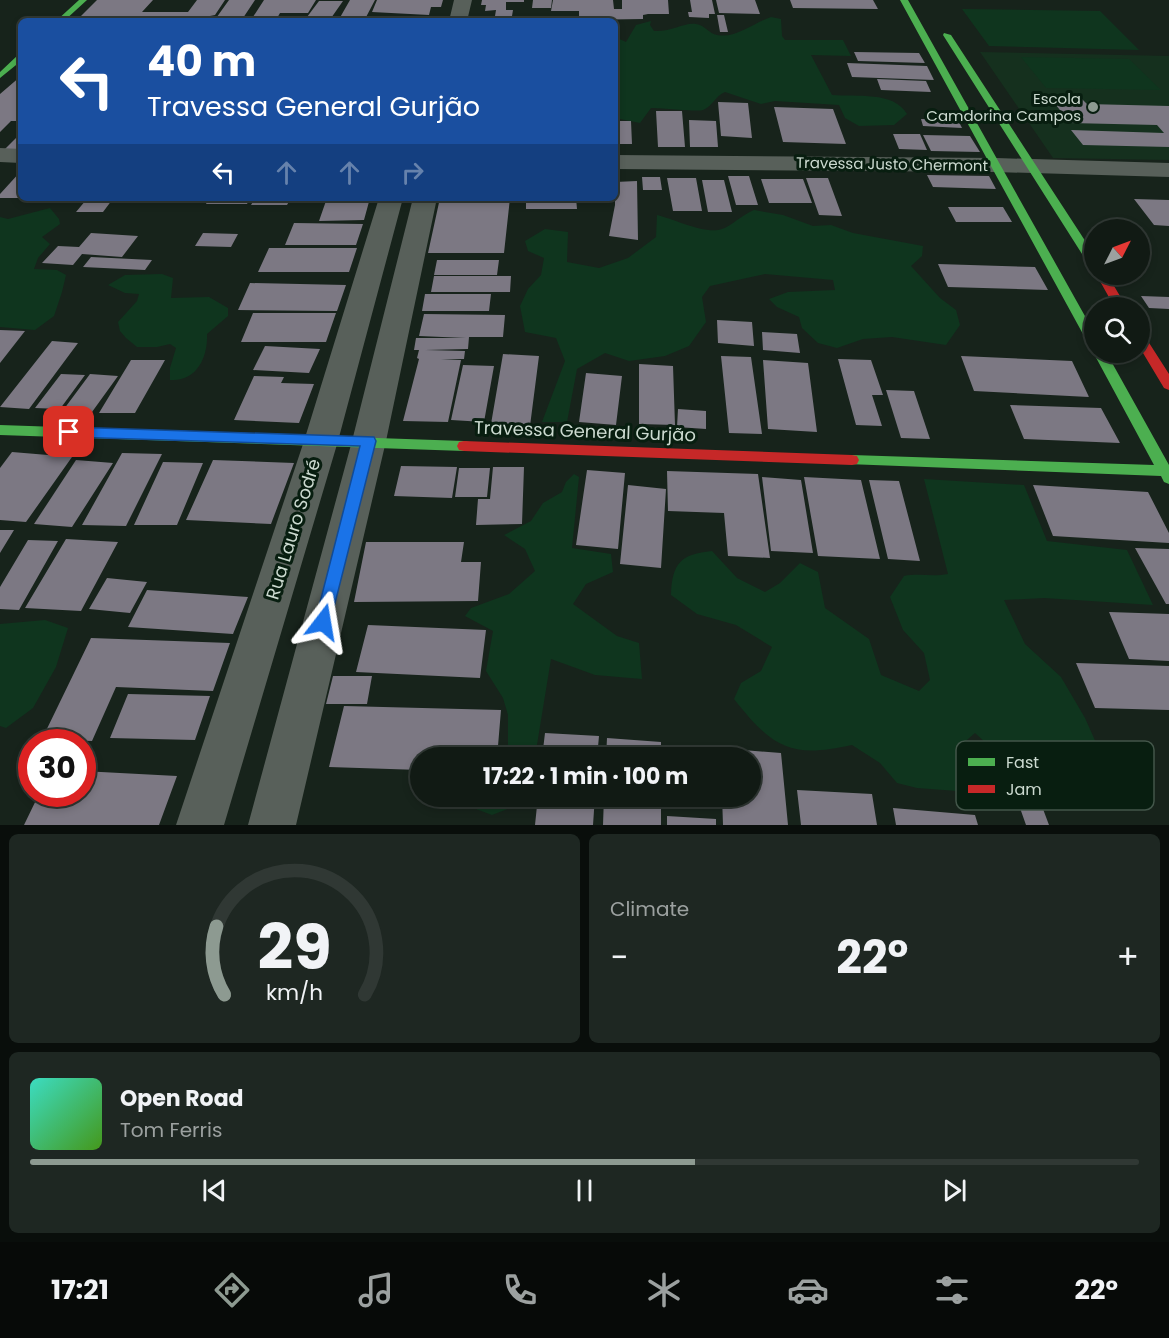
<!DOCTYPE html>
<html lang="en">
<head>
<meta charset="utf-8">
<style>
  body { margin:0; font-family:Poppins,sans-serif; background:#1e2722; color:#f1f3f6; height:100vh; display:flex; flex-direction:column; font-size:22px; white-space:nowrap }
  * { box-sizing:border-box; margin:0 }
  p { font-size:20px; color:#9ca1a0 }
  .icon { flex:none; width:33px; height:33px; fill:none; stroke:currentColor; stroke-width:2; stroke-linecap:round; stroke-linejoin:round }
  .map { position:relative; height:825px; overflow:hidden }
  .panel { display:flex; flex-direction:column; gap:9px; padding:9px; background:#090e0b; flex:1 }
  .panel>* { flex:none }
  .hud { position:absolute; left:18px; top:18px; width:600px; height:183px; border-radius:9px; box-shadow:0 3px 9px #0003,0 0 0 2px #303834; background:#1a4fa0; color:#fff; overflow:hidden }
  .needle { width:39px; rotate:48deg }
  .buttons { position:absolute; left:1084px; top:219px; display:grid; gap:12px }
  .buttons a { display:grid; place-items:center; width:66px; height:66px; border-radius:50%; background:#111a14; box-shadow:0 3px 9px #0003,0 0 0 2px #303834; font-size:30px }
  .speed { position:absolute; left:18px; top:729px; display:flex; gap:12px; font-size:30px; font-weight:700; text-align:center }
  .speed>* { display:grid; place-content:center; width:78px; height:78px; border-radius:50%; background:#111a14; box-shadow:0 3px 9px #0003,0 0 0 2px #303834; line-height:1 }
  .speed .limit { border:9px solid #d22; background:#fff; color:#111 }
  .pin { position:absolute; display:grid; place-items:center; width:51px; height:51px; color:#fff; margin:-26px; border-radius:12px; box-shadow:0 3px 9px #0006 }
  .me { position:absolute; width:66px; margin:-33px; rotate:14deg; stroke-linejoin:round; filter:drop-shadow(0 0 4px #0008) }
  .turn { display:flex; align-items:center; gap:21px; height:126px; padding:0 30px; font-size:27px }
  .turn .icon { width:78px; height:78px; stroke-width:2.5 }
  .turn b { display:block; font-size:42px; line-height:51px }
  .lanes { display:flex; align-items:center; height:57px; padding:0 30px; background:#0003; justify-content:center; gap:30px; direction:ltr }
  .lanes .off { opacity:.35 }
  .big { font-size:45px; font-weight:700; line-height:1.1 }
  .panel .card { flex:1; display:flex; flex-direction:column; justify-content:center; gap:9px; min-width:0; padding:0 21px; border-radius:9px; background:#1e2722 }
  .panel .dial { align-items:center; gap:0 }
  .dial svg { height:156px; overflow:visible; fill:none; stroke:#303834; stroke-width:7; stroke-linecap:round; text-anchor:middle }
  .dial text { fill:#f1f3f6; stroke:none }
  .song { display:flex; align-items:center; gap:18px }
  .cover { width:72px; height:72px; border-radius:9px; background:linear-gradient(135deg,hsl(170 70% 55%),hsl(100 70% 35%)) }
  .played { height:6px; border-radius:3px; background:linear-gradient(90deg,#8d9a91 60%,#303834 60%) }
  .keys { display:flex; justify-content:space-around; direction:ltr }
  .heat { display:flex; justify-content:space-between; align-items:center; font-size:33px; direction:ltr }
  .panel .tiles { flex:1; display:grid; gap:9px; grid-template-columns:1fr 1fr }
  .card:last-child { grid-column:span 2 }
  .trip { position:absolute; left:410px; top:747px; width:351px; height:60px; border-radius:30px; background:#111a14; box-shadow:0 3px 9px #0003,0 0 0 2px #303834; font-weight:700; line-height:60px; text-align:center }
  .dock { display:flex; height:96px; justify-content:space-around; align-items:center; background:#070a08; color:#9ca1a0 }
  .dock .icon { width:42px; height:42px }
  .dock .active { color:#8d9a91 }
  .dock b { font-size:27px; color:#f1f3f6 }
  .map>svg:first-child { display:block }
  .built { fill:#15301e }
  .green { fill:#0f351e }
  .building { fill:#7c7883 }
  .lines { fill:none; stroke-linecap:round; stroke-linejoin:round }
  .street { fill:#58605a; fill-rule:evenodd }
  .fast { fill:#4caf50; fill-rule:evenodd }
  .jam { fill:#c62828; fill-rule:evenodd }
  .route { fill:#1a73e8; stroke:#114b97; stroke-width:1.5 }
  .poi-dot { fill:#8d9a91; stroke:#081e10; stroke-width:2 }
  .labels { text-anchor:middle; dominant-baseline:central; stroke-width:6; stroke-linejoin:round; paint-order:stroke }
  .far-poi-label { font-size:15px; fill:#ccdad0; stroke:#081e10; text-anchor:end }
  .far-street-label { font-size:15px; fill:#ccdad0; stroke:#081e10 }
  .street-label { font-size:18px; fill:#ccdad0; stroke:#081e10 }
  .key { fill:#081e10; stroke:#43564a; stroke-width:1.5 }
  .key-label { font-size:16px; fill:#ccdad0 }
</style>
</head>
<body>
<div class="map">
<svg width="1169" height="825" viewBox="0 0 1169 825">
  <rect width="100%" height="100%" fill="#17231b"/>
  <!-- built -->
  <path class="built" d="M980 52 1169 56V160L1053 158Z"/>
  <!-- green -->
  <path class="green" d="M962 9 1100 11 1139 50 989 46Z
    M771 17 781 19 782 36 785 40H843L851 56 811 55 832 95C856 97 894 91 907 114L894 125 859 126 845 118 839 105 775 101 761 104 725 92C715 96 713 106 703 110 698 112 661 108 651 108L640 123 615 118V37L626 42 636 25 651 21 650 25 654 31C672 32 684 22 696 24 705 25 709 34 717 35 736 39 755 22 771 17Z
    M1021 57 1129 59 1161 90 1046 88Z
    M50 208 59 219 60 224 42 237 50 244 38 258 34 269 57 270 66 275 62 292 54 316 35 330 0 327V217L8 219Z
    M754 210 783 215 813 226 831 225 853 233 923 246 922 256 911 266 940 298 956 310 960 325 946 345 892 337 863 339 837 348 818 343 802 328 799 317 777 307 769 299 788 292 835 290 833 280 765 274 710 286 702 297 706 322 689 346 665 356 629 361 605 353 577 369 567 422H542L565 361 556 338 525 332 520 306 528 289 541 275 544 258 528 251 525 241 545 229 568 232 567 262 599 268 628 258 656 237 657 215C674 219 706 235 722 229 730 227 743 214 754 210Z
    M162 274 173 278 171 298 209 297 228 308V316L207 334C208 357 197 382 170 380V368L176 348 170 344 157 347H137L126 338 120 331 118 322 137 301 139 294 125 293 108 285 125 275Z
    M574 474 579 477 572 548 611 554 613 572 586 584 573 604 617 636 639 643 642 679 595 675 551 659 535 757H508V715L503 698 486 671 493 631 465 616 471 608 509 594 535 571 525 549 504 535 531 521 543 503 562 492 566 482Z
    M924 479 1024 485 1047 541 1127 550 1153 605 1044 598 1004 600 1025 644 1061 677 1085 718 1097 745 1029 748 1035 771 1033 786 975 733 961 745 984 793 917 788 897 783 880 763 852 745C790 759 772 747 734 699L741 683 761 671 772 647 736 625 697 614 671 595C672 563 681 554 712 551L737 578 765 592 780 583 800 563 818 572 825 608 869 639 881 675 919 691 930 680 924 653 903 630 890 597 904 576C919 573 933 577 948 574Z
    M45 620 68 628 56 667 33 708 6 728 0 726V624Z
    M422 797V796L528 797V801L492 815 468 806 422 800Z"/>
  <!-- building -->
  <path class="building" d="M97 0H153L142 12H188L197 0H225L215 15 210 16 206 21H187L188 19H183L185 17H80Z
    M229 0H255L241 21H214Z
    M264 0H316L308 13H280L276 20H251Z
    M350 0H375L364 21H338Z
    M377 0H443L441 7H431L429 15 372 12Z
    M482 0H524V2H506V10H513L512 16H495L496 10 485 11 486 5H481Z
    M533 0H552L551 8H532Z
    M553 0H613L614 9H622V0H668L669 14H648L643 15V19L579 20V11H551Z
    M690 0H712L715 14H709V18L689 17 688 12H692Z
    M716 0H755L760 14 719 13Z
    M790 0H873L878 9 793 8Z
    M319 1H343L329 21H304Z
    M717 15H724L728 32H720Z
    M854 52 919 53 925 63 858 61Z
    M847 63 927 66 934 80 852 77Z
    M21 76V121H11L0 132V94Z
    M877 79 926 81 931 92 881 90Z
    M1049 96 1080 97 1087 104 1169 106V147L1083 145 1071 130 1164 133 1157 125 1070 123Z
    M718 102 748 103 752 138 721 136Z
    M774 107 833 109 846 144 783 142Z
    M656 111H682L685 147H658Z
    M921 119 958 120 962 128 923 126Z
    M689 120 716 121 718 147H690Z
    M615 121H631L632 144H615Z
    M21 133V149H5Z
    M893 134H920L927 150 899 149Z
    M923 135 970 136 980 152 931 151Z
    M21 171V198H0V194Z
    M927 175 989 176 996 189 933 187Z
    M728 176H749L758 205H736Z
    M642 177H660L662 190H643Z
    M667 178H696L702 211H673Z
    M806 178H828L842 216 819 215Z
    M761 179H803L812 203H769Z
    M702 180H724L732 212H708Z
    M637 181 638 240 609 236 615 205V182Z
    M209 198H250L247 204H206Z
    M255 198H291L287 205H251Z
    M327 198H370L364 220 319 221Z
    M440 198H510L504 253H428Z
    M526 198H576L577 209H526Z
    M1134 199 1169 200V226L1154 225Z
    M86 200H112L103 212H76Z
    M948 207H1003L1012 222H956Z
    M294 223 363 224 356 245H285Z
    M91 233 138 236 122 257 82 254 73 265 42 263 58 246 79 247Z
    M203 233 238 234 231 247 195 246Z
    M269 248H357L349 272H258Z
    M91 257 152 260 145 270 83 267Z
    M437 260H499L497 275H434Z
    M938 264 1035 267 1048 290 948 287Z
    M434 276H511L510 292H431Z
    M250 283 346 285 337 311 238 310Z
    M425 294H491L489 311H422Z
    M1141 296 1169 297V309L1149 308Z
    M253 313H336L326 342H241Z
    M424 314 505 315 503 337H469L468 349 425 350 465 351 464 359H441L461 360 448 422 403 421 419 359 417 358 419 350H414L416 338H466L419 336Z
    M717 320 752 322 754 346 718 343Z
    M0 330 25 331 0 363Z
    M762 332 797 334 800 353 763 350Z
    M52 341 78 343 29 409 0 407Z
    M265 346 320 349 309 373 253 370Z
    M503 354 539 356 530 426 491 424Z
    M721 356 751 357 762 434 729 433Z
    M961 356 1072 361 1089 397 974 391Z
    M838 359 871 360 883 395H872L882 426 856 425Z
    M131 360H165L135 413H99Z
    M763 360 808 363 817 432 768 429Z
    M639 364 673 366 675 425 639 424Z
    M463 365 494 366 484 422 451 420Z
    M586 373 622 376 616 425 579 422Z
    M61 374 85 375 60 409 35 408Z
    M90 374 118 376 92 412 64 409Z
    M254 376 284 377 281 383 314 384 299 423 234 420Z
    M886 390 914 391 930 439 901 438Z
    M1010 405 1101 408 1120 443 1024 439Z
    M678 409 706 411V429L677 427Z
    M12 452 72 457 26 522 0 520V468Z
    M122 453 162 454 126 526 82 525Z
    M76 460 113 463 72 527 34 524Z
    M213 460 294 463 271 524 186 520Z
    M163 462 203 463 177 525H134Z
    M401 466 457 467 452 498 394 496Z
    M493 467H524L522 524 476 525 478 499H490Z
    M459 468H490L487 497H455Z
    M587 470 625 473 618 549 576 545Z
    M667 471 758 474 770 558 728 556 724 513 668 511Z
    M762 477 801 480 813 553 771 551Z
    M804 477 861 480 880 559 818 556Z
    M869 480 899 481 920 561 888 559Z
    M628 485 666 489 661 568 620 564Z
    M1033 485 1148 492 1169 533V543L1053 536Z
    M0 530H14L0 553Z
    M66 539 118 542 81 611 25 608Z
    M28 540 58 541 19 610 0 609V587Z
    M366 542H464L461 562H481L478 601 354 602Z
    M1135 548 1169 549V604H1166Z
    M107 578 147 582 130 613 89 609Z
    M147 590 248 597 233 634 128 627Z
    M1109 612 1169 614V661L1129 659Z
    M368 625 486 630 480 678 356 672Z
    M91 638 230 643 213 691 116 687 92 741 42 739Z
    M1076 663 1169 666V710L1095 708Z
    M333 676H372L367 704H326Z
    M128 694 210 696 195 740 110 738Z
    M344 706 501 710 497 758H420V770L329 767Z
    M545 733 599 736 597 758H542Z
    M607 738 661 742V758H606Z
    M719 748 781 753 788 825H723L722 796H750V758H720Z
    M82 771 177 776 159 825H24L39 794H82Z
    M797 790 872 794 877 825H801Z
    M538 796H595L593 825H535Z
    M604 796H661V825H603Z
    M893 808 975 815 978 825H896Z
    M1020 808 1043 809 1049 825H1026Z
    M667 816 716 819V825H667Z"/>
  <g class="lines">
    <!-- street -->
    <path class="street" d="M454 0H472L467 21H449Z
      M0 148 21 149V163L0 162Z
      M615 155 996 158 1169 163V177L996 172 615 169Z
      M379 198H403L338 441 224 825H176L304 441Z
      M413 198H437L386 441 296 825H248L352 441Z"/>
    <!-- fast -->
    <path class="fast" d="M79 0H87L64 21H56Z
      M900 0H908L1095 334V352H1106L1169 465V484L1164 482 1161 476 847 464 845 460 847 456 852 455 1154 465 1093 352 1095 349 1089 345Z
      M944 33 951 35 1095 256V268L1089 265 943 35Z
      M18 55H21V61L0 78V72Z
      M0 425 464 441 469 442 471 446 469 450 464 451 0 435Z"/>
    <!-- jam -->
    <path class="jam" d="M1096 274H1107L1127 308H1115Z
      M1140 334 1144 335 1169 374V390L1164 388 1140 348Z
      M464 441 852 455 857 456 859 460 857 464 852 465 464 451 459 450 457 446 459 442Z"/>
  </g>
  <!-- route -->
  <path class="route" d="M69 427 374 437 376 441 329 627 323 629 317 627 315 622 360 446 69 437 62 432Z"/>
  <!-- markers -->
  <circle class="poi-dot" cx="1093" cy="107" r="6"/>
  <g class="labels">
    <!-- far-poi labels -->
    <g class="far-poi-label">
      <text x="1081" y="98">Escola<tspan x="1081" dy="17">Camdorina Campos</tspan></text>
    </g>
    <!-- far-street labels -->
    <g class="far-street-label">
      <text transform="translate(892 164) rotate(1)">Travessa Justo Chermont</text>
    </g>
    <!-- street labels -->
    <g class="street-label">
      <text transform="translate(585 431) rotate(2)">Travessa General Gurjão</text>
      <text transform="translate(293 529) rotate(-73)">Rua Lauro Sodré</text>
    </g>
  </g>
  <!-- legend -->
  <rect x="956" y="741" width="198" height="69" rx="9" class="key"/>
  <rect x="968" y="758" width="27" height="8" fill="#4caf50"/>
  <rect x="968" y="785" width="27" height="8" fill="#c62828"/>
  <g class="key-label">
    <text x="1006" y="768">Fast</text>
    <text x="1006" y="795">Jam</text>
  </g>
</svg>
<div class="buttons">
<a><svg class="needle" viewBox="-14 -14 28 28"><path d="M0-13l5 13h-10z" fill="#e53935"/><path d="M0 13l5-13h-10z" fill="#9ca1a0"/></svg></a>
<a><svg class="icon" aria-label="search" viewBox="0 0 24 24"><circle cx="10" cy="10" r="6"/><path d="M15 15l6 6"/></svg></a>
</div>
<div class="speed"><div class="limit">30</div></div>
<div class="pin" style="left:69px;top:432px;background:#d93025"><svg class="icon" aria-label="arrive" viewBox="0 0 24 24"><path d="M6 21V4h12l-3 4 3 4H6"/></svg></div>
<svg class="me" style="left:323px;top:622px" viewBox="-20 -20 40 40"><path d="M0-17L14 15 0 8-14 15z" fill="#1a73e8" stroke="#fff" stroke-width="4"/></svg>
<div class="trip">17:22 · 1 min · 100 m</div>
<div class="hud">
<div class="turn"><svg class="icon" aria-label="left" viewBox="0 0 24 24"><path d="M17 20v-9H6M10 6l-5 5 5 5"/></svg><div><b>40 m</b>Travessa General Gurjão</div></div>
<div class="lanes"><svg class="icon" aria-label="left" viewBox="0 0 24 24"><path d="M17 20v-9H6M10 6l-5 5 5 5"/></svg><svg class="icon off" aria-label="ahead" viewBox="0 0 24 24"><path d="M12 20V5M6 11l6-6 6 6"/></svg><svg class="icon off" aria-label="ahead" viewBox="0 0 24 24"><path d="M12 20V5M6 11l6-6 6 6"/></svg><svg class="icon off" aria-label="right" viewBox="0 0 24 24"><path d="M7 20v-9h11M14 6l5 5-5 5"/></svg></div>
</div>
</div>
<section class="panel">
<div class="tiles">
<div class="card dial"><svg viewBox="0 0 100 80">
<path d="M14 69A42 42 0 1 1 86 69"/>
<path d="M14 69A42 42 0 0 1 10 34" stroke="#8d9a91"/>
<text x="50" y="56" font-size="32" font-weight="700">29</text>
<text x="50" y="72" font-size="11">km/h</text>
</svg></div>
<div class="card"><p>Climate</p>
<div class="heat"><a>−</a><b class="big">22°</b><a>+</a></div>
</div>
<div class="card">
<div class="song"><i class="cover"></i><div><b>Open Road</b><p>Tom Ferris</p></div></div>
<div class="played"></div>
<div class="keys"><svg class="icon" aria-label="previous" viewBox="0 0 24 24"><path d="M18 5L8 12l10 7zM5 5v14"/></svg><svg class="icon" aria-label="pause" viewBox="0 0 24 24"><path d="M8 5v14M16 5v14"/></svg><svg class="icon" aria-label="next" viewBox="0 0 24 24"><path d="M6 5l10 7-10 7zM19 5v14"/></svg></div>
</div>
</div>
</section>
<nav class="dock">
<b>17:21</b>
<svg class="icon active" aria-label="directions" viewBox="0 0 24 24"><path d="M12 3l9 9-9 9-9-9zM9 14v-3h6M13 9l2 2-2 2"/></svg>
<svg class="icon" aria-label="music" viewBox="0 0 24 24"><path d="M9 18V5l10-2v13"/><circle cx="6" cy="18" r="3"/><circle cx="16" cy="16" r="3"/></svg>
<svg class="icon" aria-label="phone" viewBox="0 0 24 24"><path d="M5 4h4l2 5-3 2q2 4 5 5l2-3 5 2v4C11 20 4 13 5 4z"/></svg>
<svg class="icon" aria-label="climate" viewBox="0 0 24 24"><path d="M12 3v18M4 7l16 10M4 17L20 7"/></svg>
<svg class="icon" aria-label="car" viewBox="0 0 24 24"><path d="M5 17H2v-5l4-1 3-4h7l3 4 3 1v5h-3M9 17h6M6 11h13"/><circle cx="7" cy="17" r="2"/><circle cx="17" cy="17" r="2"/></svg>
<svg class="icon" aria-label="filters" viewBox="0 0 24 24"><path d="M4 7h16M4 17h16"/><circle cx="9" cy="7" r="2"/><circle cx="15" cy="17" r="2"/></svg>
<b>22°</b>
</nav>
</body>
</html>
